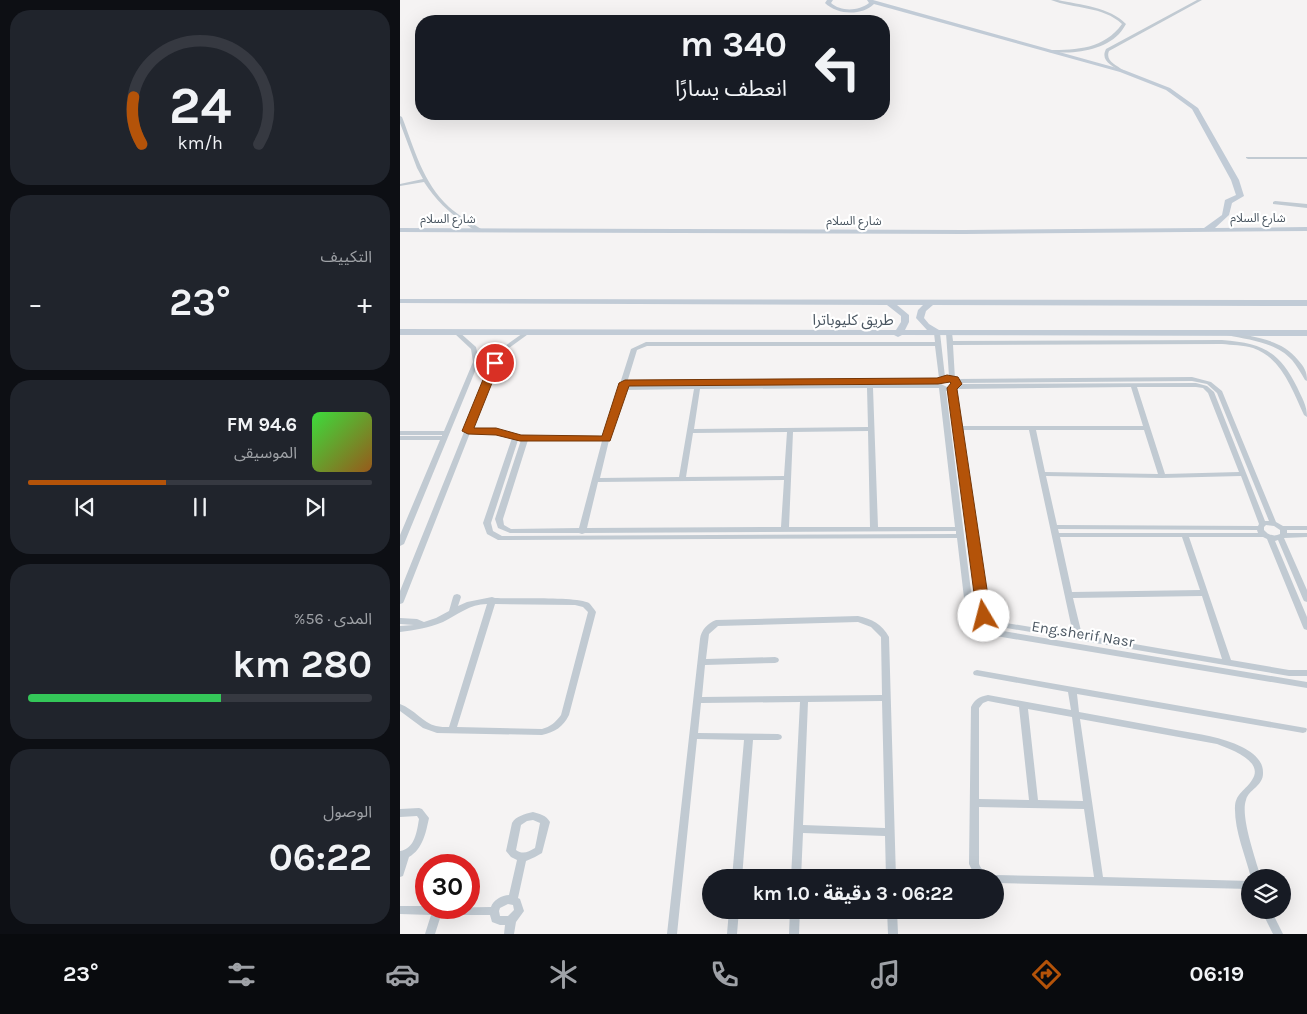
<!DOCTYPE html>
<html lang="ar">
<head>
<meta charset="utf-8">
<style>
  body { margin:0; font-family:Karla,"Noto Sans Arabic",sans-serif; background:#20242c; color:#f1f3f6; direction:rtl; height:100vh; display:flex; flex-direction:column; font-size:19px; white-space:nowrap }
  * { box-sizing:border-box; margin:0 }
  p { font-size:16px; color:#9ea1a6 }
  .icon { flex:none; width:28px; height:28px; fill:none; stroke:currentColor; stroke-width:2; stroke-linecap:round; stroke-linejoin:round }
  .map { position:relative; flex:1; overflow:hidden; direction:ltr }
  .details { display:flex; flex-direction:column; gap:10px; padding:10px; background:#0d0f14; width:400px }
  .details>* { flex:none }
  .top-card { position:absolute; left:15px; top:15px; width:475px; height:105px; border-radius:20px; box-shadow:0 5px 20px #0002; direction:rtl; background:#171b24; color:#f1f3f6; overflow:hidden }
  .tools { position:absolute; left:841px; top:869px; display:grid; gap:10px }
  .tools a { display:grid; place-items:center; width:50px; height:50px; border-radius:50%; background:#171b24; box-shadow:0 5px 20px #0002; font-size:25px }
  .speed { position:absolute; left:15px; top:854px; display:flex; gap:10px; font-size:25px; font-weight:700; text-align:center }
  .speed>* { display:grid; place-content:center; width:65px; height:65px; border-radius:50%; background:#171b24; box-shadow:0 5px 20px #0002; line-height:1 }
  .speed .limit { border:8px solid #d22; background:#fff; color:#111 }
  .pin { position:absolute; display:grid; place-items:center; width:42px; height:42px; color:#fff; margin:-21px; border:2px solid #fff; border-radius:50%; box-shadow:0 1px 5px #0007 }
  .me { position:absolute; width:55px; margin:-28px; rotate:352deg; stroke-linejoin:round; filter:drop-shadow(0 0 4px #0008) }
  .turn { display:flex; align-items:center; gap:18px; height:105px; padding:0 20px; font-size:22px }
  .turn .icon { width:65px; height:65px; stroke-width:2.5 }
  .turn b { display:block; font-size:35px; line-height:42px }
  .big { font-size:38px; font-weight:700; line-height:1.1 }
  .details .card { flex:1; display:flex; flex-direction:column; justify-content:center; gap:8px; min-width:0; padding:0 18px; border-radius:20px; background:#20242c }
  .details .dial { align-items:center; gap:0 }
  .dial svg { height:130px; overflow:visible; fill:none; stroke:#363941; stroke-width:7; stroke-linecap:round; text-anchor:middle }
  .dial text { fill:#f1f3f6; stroke:none }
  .song { display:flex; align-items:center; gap:15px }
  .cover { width:60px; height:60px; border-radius:8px; background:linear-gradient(135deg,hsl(120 70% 55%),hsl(30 70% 35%)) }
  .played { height:5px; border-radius:2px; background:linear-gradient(90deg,#b45309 40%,#363941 40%) }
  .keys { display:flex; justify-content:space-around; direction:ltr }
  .heat { display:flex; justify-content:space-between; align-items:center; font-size:28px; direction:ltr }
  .charge { height:8px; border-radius:4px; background:linear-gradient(90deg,#34c759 56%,#363941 0) }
  .trip { position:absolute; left:302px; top:869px; width:302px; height:50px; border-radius:25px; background:#171b24; box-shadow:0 5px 20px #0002; font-weight:700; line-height:50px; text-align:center; direction:rtl }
  .menu { display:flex; height:80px; justify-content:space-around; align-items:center; background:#090b0e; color:#9ea1a6 }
  .menu .icon { width:35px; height:35px }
  .menu .active { color:#b45309 }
  .menu b { font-size:22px; color:#f1f3f6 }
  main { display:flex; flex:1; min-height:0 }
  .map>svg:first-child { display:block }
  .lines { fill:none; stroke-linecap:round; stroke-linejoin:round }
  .street { fill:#c1cad2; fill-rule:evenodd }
  .secondary { fill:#c1cbd6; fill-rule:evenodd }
  .route { fill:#b45309; stroke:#753606 }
  .labels { text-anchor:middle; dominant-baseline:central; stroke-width:4.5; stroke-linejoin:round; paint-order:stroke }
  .far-street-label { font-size:12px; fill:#4a5661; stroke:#fff }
  .street-label { font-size:15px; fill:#4a5661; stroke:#fff }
</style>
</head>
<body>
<main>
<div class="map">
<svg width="907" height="934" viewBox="0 0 907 934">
  <rect width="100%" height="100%" fill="#f5f3f3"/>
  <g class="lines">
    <!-- street -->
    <path class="street" d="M651 0H658C680 5 710 7 726 24 724 27 722 31 719 34 702 52 670 54 648 52L647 51 649 50C677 50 704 49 722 24 703 6 674 9 651 0Z
      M797 0H802L709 51C705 61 716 65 723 70V72H721C712 65 700 61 706 49Z
      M0 116 2 117C14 148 23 183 49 207 58 215 70 222 81 229V231C75 231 71 228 67 225 49 213 35 199 24 182L0 186V184L23 179 17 168 0 123Z
      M846 157H907V159H848L846 158Z
      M875 201 907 204V208L873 204V202Z
      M56 330 58 331 76 347 79 360 93 361 105 346 126 331H130L131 332 109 348 98 363 72 429H96L120 436 203 437 231 349 246 342H535L534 333 537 331 540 333 545 377 549 376 546 333 549 331 552 333 553 341 822 340C862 343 879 351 897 387 902 398 907 405 907 417L904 415C892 390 882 358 853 348 843 345 832 345 822 344L553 345 555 379H556L792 377 811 382 822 391 876 522 883 526H907V530H887V533H907V537L884 538 907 590V602L904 601 903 599 878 540 875 541 907 617V630L904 629 903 627 867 539 863 537H789L831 660 889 670H907V676H889L589 625 580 616 549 390 546 391 574 615 581 625 591 629 907 682V688L590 635 575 629 566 615 557 538 98 540 87 534 83 523 112 438 96 433H70L4 601 3 603 0 604V591L91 365 78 364 4 544 0 546V535L40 440H0V436H42V435H0V431H44L73 362 71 349 54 333 53 332ZM247 346H535L539 378 266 381 263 383 266 385 467 383V385L226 386 237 350ZM548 380 553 383 552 386 547 387 541 384 543 381ZM792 381 807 384 817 393 869 521H865L814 392 807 386 796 383 559 384 560 383ZM473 383H536L535 384 473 385ZM731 387 743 426H561L555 389ZM737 387H796L803 388 808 393 839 472 765 474ZM467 388 468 427 294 429 300 389ZM473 388H539L555 527H478ZM294 389 279 477 200 478 211 432 224 390ZM561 430H629L673 634 594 621 588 615ZM636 430H744L758 474 645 472ZM468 431 470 527H389L393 432ZM387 432 384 476 286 477 293 433ZM118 440H121L95 519 98 528 110 533H179L182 534 185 533 556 531V534L102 536 93 531 91 523ZM128 440 202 441 179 528 111 529 104 525 103 519ZM646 476 762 478 841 476 859 524 858 526 657 525ZM384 480 381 527 187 528 198 482ZM866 525 874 526 880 530V534C874 537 868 535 864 530V527ZM658 529 857 530 858 533H659ZM660 537H782L800 590 672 592ZM802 596 822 659 682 635 673 598Z
      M829 332C853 337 882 339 898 360 904 367 907 371 907 381L905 380C901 373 897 366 892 360 876 342 849 340 827 335L826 334 827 333Z
      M57 594 60 595 61 597 58 606 67 602 92 597 95 598C112 599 177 596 189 603 191 605 194 609 196 612L169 715C163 727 155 732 142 735L37 733 23 728 0 711V704C14 709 23 723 36 726 40 727 45 727 49 727L87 604C70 604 57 615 43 622 29 628 15 630 0 632V626L14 625 0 624V618L17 619 24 622 36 618 49 611 53 597 54 595ZM95 604 175 605 183 607 188 612 161 715C156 722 150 727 142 729L57 727Z
      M458 616C472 619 482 624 489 637L496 878H486L485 836 403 833 401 878H391L400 702 301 703 298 733 378 734 381 735 382 737 381 739 378 740H353L342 878H332L344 740 297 739 277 934H267L300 639C301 630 308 623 316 620ZM458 622 471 627 481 637 482 695 302 697 305 665 375 663 378 662 379 660 378 658 375 657 306 659 309 634 318 626ZM482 701 485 828 403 825 408 702Z
      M577 670 906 728 907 729 906 732 903 733 677 694 679 712C712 718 744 724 776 730 799 734 822 737 842 747 852 752 863 760 863 772 864 786 849 789 846 800 840 816 856 860 861 878H851C845 854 834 830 835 806 836 793 846 790 852 780 865 761 830 749 817 744L680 719 703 877 850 881V889L596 883V878H592L596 875 694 877 684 809 579 807V864C581 870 587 872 590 878H578L574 874 569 864 571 707C575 699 579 697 588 695L671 710 668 692 574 675 573 673 574 671ZM588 701 619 707 629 800 579 799V708L583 703ZM628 709 672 717 683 801 638 800Z
      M19 808 22 809 29 818C26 832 23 849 9 857L3 876 0 877V851C15 849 17 831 19 819L17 816 0 817V809Z
      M133 812C140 814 146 815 150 822L142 853 135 857 126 861 118 898 120 899 124 911 116 922 114 934H104L105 925H100L92 922 90 915H41L35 934H25L31 915 0 914V906H26V908L91 907C93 900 102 895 109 895L117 860 111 857 106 851 112 823C116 816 125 814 133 812ZM133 820 140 823 135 848C128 852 123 855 116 850L121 825 127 821ZM108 904 113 905 114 910 108 916H100L99 911 100 908Z
      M329 910H339L337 934H327Z
      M390 910H400L399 934H389Z
      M487 910H497L498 934H488Z
      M861 910H871L883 934H873Z"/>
    <!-- secondary -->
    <path class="secondary" d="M427 0H433L431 3C441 12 459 11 469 3L467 0H473L724 70 770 88 798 108 839 180 844 196 832 203 829 215 815 228 907 227V231L564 234 0 232V228L564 230 804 228 822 215 825 200 836 195 831 180 792 109 766 90 720 72 474 4C462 16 437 15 425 3Z
      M0 299 907 300V306L533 305 526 311 524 318 529 324 539 330H907V336L502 335 498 337 494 335H0V329L496 330 501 322V316L487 305 0 303ZM497 305H523L518 310 516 318 527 330H505L509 322V315Z"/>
  </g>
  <!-- route -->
  <path class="route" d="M91 360H98L100 363 74 428H96L121 435 202 436 219 383 225 380 537 378 547 375 558 377 562 384 557 389 591 616 589 619H579L577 616 547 388 551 383 550 382 538 384 229 386 210 441H120L96 435 68 434 62 431Z"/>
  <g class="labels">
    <!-- far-street labels -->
    <g class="far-street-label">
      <text x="858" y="218">شارع السلام</text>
      <text x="48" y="219">شارع السلام</text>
      <text x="454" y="221">شارع السلام</text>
    </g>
    <!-- street labels -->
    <g class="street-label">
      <text x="453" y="320">طريق كليوباترا</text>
      <text transform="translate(683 634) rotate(9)">Eng.sherif Nasr</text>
    </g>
  </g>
</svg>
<div class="tools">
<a><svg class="icon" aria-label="layers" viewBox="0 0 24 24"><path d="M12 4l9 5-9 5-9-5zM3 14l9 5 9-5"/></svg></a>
</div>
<div class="speed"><div class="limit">30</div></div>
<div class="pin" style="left:95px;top:363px;background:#d93025"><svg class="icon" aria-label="arrive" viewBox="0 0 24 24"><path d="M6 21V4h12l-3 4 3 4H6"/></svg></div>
<svg class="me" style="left:584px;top:616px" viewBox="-20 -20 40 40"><circle r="19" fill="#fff"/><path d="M0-13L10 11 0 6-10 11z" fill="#b45309"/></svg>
<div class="trip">06:22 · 3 دقيقة · 1.0 km</div>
<div class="top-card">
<div class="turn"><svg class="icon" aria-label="left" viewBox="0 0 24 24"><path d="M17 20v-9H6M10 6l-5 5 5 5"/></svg><div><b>340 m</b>انعطف يسارًا</div></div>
</div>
</div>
<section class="details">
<div class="card dial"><svg viewBox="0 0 100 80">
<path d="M14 69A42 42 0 1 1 86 69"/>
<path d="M14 69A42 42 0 0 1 9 40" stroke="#b45309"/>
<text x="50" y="56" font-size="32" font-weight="700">24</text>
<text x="50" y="72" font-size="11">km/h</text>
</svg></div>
<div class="card"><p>التكييف</p>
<div class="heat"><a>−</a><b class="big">23°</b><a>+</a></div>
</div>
<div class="card">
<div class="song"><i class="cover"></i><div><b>94.6 FM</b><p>الموسيقى</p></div></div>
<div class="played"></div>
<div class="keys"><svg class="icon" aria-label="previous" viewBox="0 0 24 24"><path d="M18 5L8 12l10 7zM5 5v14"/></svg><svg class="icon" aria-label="pause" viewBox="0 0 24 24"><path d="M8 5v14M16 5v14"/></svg><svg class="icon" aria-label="next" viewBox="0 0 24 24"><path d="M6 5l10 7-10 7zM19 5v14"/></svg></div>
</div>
<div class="card"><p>المدى · 56%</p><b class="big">280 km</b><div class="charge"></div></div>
<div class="card"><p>الوصول</p><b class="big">06:22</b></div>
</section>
</main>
<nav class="menu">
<b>06:19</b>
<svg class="icon active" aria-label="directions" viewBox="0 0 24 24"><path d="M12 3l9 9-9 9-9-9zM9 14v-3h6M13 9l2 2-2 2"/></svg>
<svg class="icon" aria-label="music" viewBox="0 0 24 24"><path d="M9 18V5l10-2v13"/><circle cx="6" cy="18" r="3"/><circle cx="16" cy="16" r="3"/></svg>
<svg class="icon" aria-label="phone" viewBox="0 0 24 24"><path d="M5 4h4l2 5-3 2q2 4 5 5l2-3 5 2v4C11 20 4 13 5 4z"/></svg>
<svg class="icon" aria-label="climate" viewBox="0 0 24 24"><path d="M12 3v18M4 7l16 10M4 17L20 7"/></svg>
<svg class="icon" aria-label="car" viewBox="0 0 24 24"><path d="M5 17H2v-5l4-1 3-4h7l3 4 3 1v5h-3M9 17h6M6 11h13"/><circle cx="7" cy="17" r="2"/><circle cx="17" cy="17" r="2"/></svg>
<svg class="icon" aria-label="filters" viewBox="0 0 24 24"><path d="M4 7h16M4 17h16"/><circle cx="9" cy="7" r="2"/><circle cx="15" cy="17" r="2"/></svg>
<b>23°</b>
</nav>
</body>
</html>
